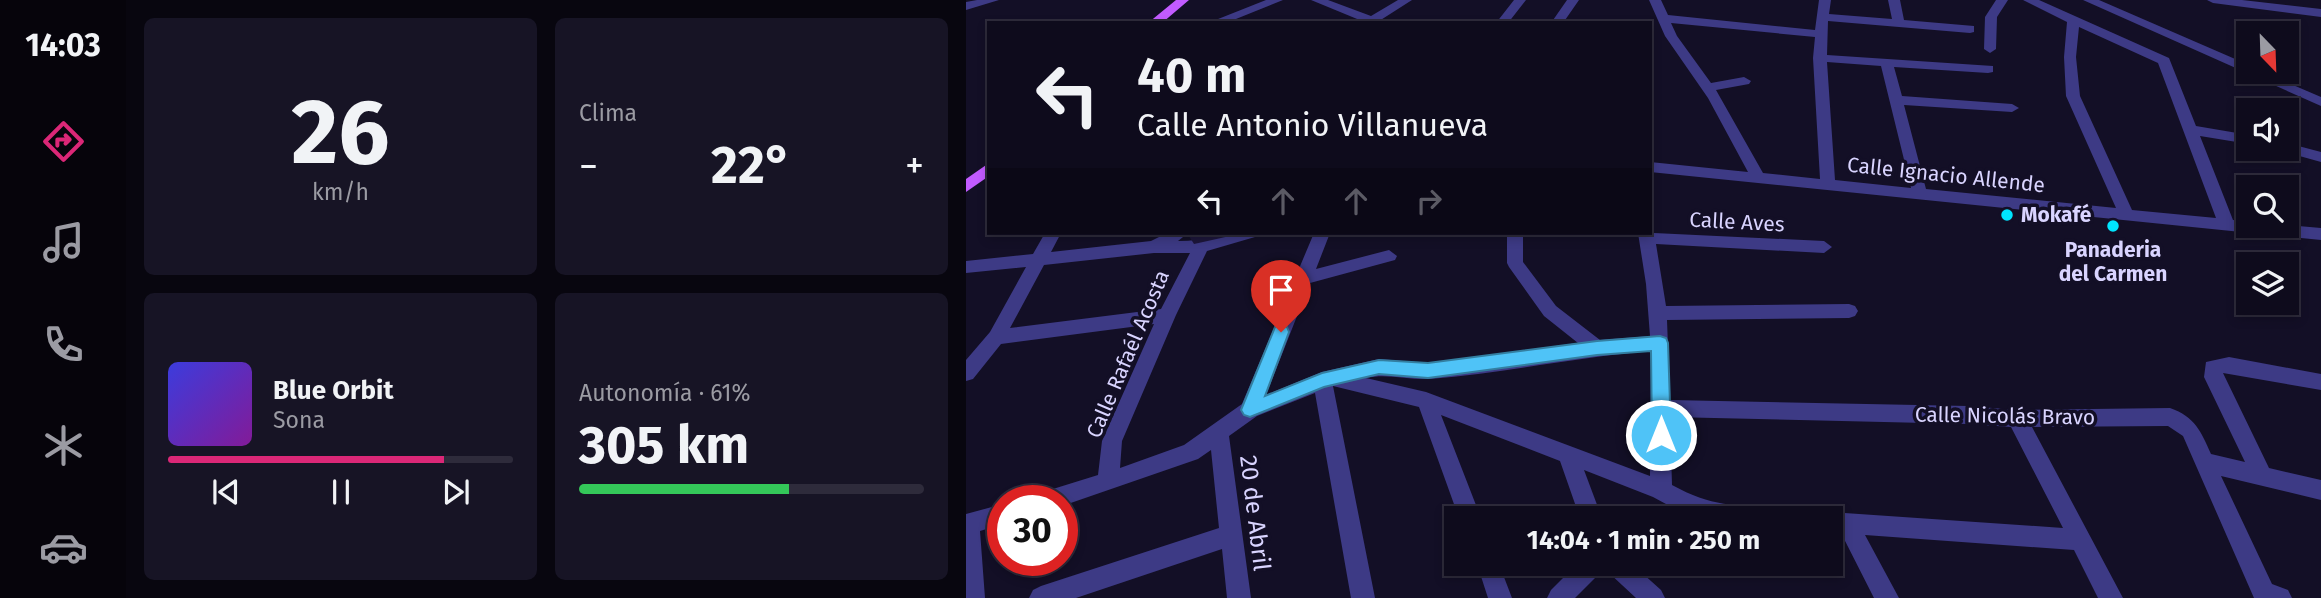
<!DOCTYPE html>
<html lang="es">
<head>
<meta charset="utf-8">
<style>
  body { margin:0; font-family:"Fira Sans",sans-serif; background:#171425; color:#f1f3f6; height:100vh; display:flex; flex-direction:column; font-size:26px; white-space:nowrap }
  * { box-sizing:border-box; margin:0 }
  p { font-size:23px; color:#9b9ba3 }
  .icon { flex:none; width:38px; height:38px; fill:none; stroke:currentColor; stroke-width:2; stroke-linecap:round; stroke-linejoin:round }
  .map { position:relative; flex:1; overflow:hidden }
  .drawer { display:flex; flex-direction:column; gap:18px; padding:18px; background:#08060f; width:840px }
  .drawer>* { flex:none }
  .guide { position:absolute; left:21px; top:21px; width:665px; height:214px; border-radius:0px; box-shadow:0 4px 10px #0003,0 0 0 2px #2e2b3b; background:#0e0b1c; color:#f1f3f6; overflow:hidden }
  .needle { width:46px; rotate:157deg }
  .controls { position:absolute; left:1270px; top:21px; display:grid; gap:14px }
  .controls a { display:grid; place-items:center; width:63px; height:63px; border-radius:0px; background:#0e0b1c; box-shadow:0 4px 10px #0003,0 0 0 2px #2e2b3b; font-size:35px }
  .speed { position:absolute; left:21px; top:485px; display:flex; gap:14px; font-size:35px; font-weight:700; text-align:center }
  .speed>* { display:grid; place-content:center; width:91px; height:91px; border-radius:50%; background:#0e0b1c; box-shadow:0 4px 10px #0003,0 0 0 2px #2e2b3b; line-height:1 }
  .speed .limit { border:10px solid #d22; background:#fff; color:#111 }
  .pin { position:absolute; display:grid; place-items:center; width:60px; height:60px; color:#fff; margin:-72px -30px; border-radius:50% 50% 50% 0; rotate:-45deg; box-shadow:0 0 7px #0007 }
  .pin .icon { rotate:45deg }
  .me { position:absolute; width:77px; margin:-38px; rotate:0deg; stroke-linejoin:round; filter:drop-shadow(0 0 5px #0008) }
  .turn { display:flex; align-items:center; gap:24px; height:147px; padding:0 35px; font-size:32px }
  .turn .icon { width:91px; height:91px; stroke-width:2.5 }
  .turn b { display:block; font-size:49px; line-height:60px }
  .lanes { display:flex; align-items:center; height:66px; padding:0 35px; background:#0003; justify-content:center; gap:35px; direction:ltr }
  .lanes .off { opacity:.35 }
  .big { font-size:52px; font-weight:700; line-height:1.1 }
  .drawer .widget { flex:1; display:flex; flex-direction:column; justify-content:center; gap:10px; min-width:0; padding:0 24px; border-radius:10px; background:#171425 }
  .drawer .dial { align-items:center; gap:0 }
  .dial b { font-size:91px; line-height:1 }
  .song { display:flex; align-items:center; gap:21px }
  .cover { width:84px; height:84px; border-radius:10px; background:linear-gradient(135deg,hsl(240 70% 55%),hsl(290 70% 35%)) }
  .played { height:7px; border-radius:4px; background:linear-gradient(90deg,#db2777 80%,#2e2b3b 80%) }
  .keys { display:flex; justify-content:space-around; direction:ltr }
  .heat { display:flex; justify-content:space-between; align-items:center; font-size:38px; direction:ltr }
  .charge { height:10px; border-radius:5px; background:linear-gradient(90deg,#34c759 61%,#2e2b3b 0) }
  .drawer .tiles { flex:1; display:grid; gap:18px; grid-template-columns:repeat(2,1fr) }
  .trip { position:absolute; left:478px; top:506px; width:399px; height:70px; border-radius:0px; background:#0e0b1c; box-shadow:0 4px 10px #0003,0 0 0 2px #2e2b3b; font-weight:700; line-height:70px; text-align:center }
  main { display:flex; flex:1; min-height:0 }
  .menu { display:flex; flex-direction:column; width:126px; justify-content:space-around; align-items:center; background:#06040b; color:#9b9ba3 }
  .menu .icon { width:49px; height:49px }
  .menu .active { color:#db2777 }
  .menu b { font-size:32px; color:#f1f3f6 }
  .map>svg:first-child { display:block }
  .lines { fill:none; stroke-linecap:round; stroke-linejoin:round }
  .minor { fill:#3d3a85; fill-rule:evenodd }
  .major { fill:#c25bff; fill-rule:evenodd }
  .shaded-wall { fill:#1d163a }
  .route { fill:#4fc3f7; stroke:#337fa1; stroke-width:2 }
  .poi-dot { fill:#00e5ff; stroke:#130f26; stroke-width:2.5 }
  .labels { text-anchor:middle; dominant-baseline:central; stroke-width:7; stroke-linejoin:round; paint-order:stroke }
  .street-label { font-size:21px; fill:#d9d4ff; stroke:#130f26 }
  .poi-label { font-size:21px; font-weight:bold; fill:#d9d4ff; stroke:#130f26; text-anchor:start }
  .near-street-label { font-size:24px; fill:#d9d4ff; stroke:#130f26 }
</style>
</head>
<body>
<main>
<nav class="menu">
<b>14:03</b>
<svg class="icon active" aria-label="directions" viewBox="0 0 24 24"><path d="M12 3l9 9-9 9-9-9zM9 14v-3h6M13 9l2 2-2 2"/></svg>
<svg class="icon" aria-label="music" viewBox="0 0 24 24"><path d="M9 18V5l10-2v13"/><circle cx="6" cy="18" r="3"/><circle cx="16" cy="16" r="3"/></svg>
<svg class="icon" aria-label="phone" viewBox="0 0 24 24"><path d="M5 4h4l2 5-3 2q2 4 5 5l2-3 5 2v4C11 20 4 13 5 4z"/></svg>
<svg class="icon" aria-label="climate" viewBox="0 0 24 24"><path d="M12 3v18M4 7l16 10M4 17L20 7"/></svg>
<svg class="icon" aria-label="car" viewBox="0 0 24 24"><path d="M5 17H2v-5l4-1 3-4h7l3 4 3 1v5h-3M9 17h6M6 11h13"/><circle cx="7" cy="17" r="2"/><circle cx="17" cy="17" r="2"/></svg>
</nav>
<section class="drawer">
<div class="tiles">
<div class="widget dial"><b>26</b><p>km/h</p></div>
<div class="widget"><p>Clima</p>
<div class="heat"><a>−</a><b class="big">22°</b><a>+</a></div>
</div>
<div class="widget">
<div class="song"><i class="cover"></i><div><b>Blue Orbit</b><p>Sona</p></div></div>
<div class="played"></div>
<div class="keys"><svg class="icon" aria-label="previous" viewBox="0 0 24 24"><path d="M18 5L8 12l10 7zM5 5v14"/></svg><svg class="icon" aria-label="pause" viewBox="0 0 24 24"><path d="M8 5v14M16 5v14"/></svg><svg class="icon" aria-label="next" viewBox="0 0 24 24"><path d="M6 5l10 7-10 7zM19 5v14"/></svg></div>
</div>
<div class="widget"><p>Autonomía · 61%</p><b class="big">305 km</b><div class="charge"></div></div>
</div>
</section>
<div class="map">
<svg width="1355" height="598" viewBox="0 0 1355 598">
  <rect width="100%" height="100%" fill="#130f26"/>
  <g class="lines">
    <!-- minor -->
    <path class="minor" d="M11 0H33L0 10V2Z
      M300 0H317L260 23H242Z
      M345 0H362L405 16 432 0H446L410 23H395L396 21Z
      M548 0H560L542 23H530Z
      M601 0H613L597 23H585Z
      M683 0H695L702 15 849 30 853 0H865L863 14 926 19 922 0H934L938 20 1008 26V32L1004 33 862 21 861 55 1027 66V72L1022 73 928 67 936 96 1046 104 1053 108 1046 112 938 105 960 189 1150 208 1100 96 1098 57 1101 22 1057 0H1073L1203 58 1230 126 1283 135V144L1234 136 1267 220 1283 221V226L1321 225 1355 228V240L684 172V162L782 172 742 98 699 36ZM705 23 849 37 847 58 854 179 797 173 750 90 783 84 785 81 778 77 745 83 711 36ZM1113 27 1192 63 1250 218 1166 210 1114 96 1110 57ZM861 62 915 66 945 188 869 180Z
      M1030 0H1042L1031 17 1030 49 1024 53 1018 49 1019 17Z
      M1117 0H1133L1283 65V72H1297L1355 97V106Z
      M1241 0H1276L1355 9V17L1247 3Z
      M1321 143 1355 152V162L1316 151 1314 149H1321Z
      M684 229 688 233 858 241 866 247 858 253 690 244 700 306 883 304 889 306 892 311 889 316 883 318 701 320 704 400 1002 406 1051 410 1204 408C1229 417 1235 431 1245 454L1279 462 1238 377 1240 362 1263 357 1355 374V390L1257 373 1303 468 1355 480V500L1255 476 1306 584 1322 590 1326 598H1288L1217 436 1202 426 1066 427 1157 598H1132L1108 550 899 535 933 598H908L875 533H864V518H855L856 515 864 512 1097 528 1045 427 1002 424 704 417 706 485C746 507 768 505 813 508L821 511 824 518H726L687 497 618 470 636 518H614L594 461 475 415 515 518H493L453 407 367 386 409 598H385L349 393 291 416 263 436 285 598H261L256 549 110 598H63L67 590 75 586 253 528 245 450 232 459 96 506V500H71L74 493 132 475 136 441 188 324 35 344 7 379 0 381V360L24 332 60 267 0 273V261L67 254 79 233H95L85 252 185 241 201 233H222L212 241C239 241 264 233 291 233L289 237 241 251 210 315 156 441 154 468 218 445 276 404 348 233H364L350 269 423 250 431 256 429 260 344 283 300 395 356 372 413 359 462 363 612 343 578 316 543 267 541 263V233H557V262L590 306 634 340 684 336 680 284 672 233H684ZM188 253H224L195 309 44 328 78 265ZM685 351 684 476 460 392 400 378C421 373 442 380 464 379 538 373 611 357 685 351Z
      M37 504V524L14 531 19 598H0V514Z
      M511 564H533L546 598H522Z
      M611 564H638L635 572 609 598H581L585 590Z
      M639 564H666L695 590 699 598H670L642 572Z"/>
    <!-- major -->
    <path class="major" d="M210 0H223L196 23H182Z
      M23 163V176L0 192V179Z"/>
  </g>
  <!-- shaded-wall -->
  <path class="shaded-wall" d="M221 233H264V236L228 244Z"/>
  <!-- route -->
  <path class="route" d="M315 325 321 327 323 332 299 396 356 373 413 360 462 363 631 341 694 336 700 338 702 343 705 435 702 441 695 443 689 441 686 435 685 351 631 355 462 378 413 374 358 387 284 417 278 415 275 410 307 332 309 327Z"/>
  <!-- markers -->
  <g class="poi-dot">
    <circle cx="1041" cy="215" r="7"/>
    <circle cx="1147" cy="226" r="7"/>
  </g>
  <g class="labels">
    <!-- street labels -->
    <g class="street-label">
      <text transform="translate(980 175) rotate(6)">Calle Ignacio Allende</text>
      <text transform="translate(771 222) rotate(3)">Calle Aves</text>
      <text transform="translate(162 354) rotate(-67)">Calle Rafaél Acosta</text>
      <text transform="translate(1039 416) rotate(1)">Calle Nicolás Bravo</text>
    </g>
    <!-- poi labels -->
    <g class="poi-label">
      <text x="1055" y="215">Mokafé</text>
      <text x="1147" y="250" text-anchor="middle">Panaderia<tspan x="1147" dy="24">del Carmen</tspan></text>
    </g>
    <!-- near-street labels -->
    <g class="near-street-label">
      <text transform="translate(289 513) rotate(83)">20 de Abril</text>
    </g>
  </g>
</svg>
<div class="controls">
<a><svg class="needle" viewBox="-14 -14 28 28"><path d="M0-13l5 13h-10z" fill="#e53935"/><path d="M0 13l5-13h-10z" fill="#9b9ba3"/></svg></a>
<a><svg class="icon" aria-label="sound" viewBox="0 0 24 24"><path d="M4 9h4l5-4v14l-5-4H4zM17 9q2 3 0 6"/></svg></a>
<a><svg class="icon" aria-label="search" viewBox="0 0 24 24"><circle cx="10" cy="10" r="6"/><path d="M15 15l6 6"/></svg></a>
<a><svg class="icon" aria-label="layers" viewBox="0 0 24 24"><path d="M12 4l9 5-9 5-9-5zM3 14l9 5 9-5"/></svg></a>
</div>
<div class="speed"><div class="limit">30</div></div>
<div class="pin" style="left:315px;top:332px;background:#d93025"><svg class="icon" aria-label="arrive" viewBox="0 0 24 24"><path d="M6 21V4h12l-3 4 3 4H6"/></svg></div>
<svg class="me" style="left:695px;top:435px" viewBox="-20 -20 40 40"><circle r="17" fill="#4fc3f7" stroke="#fff" stroke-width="3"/><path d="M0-11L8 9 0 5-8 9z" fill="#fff"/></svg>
<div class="trip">14:04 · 1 min · 250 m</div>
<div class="guide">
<div class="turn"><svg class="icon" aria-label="left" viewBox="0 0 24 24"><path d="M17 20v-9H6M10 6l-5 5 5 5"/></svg><div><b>40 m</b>Calle Antonio Villanueva</div></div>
<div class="lanes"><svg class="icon" aria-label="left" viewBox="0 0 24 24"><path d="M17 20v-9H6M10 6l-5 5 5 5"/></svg><svg class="icon off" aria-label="ahead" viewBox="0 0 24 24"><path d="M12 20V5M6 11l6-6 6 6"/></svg><svg class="icon off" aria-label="ahead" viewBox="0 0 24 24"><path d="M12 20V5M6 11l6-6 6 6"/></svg><svg class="icon off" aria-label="right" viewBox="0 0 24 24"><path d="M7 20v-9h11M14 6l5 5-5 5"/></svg></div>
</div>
</div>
</main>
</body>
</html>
